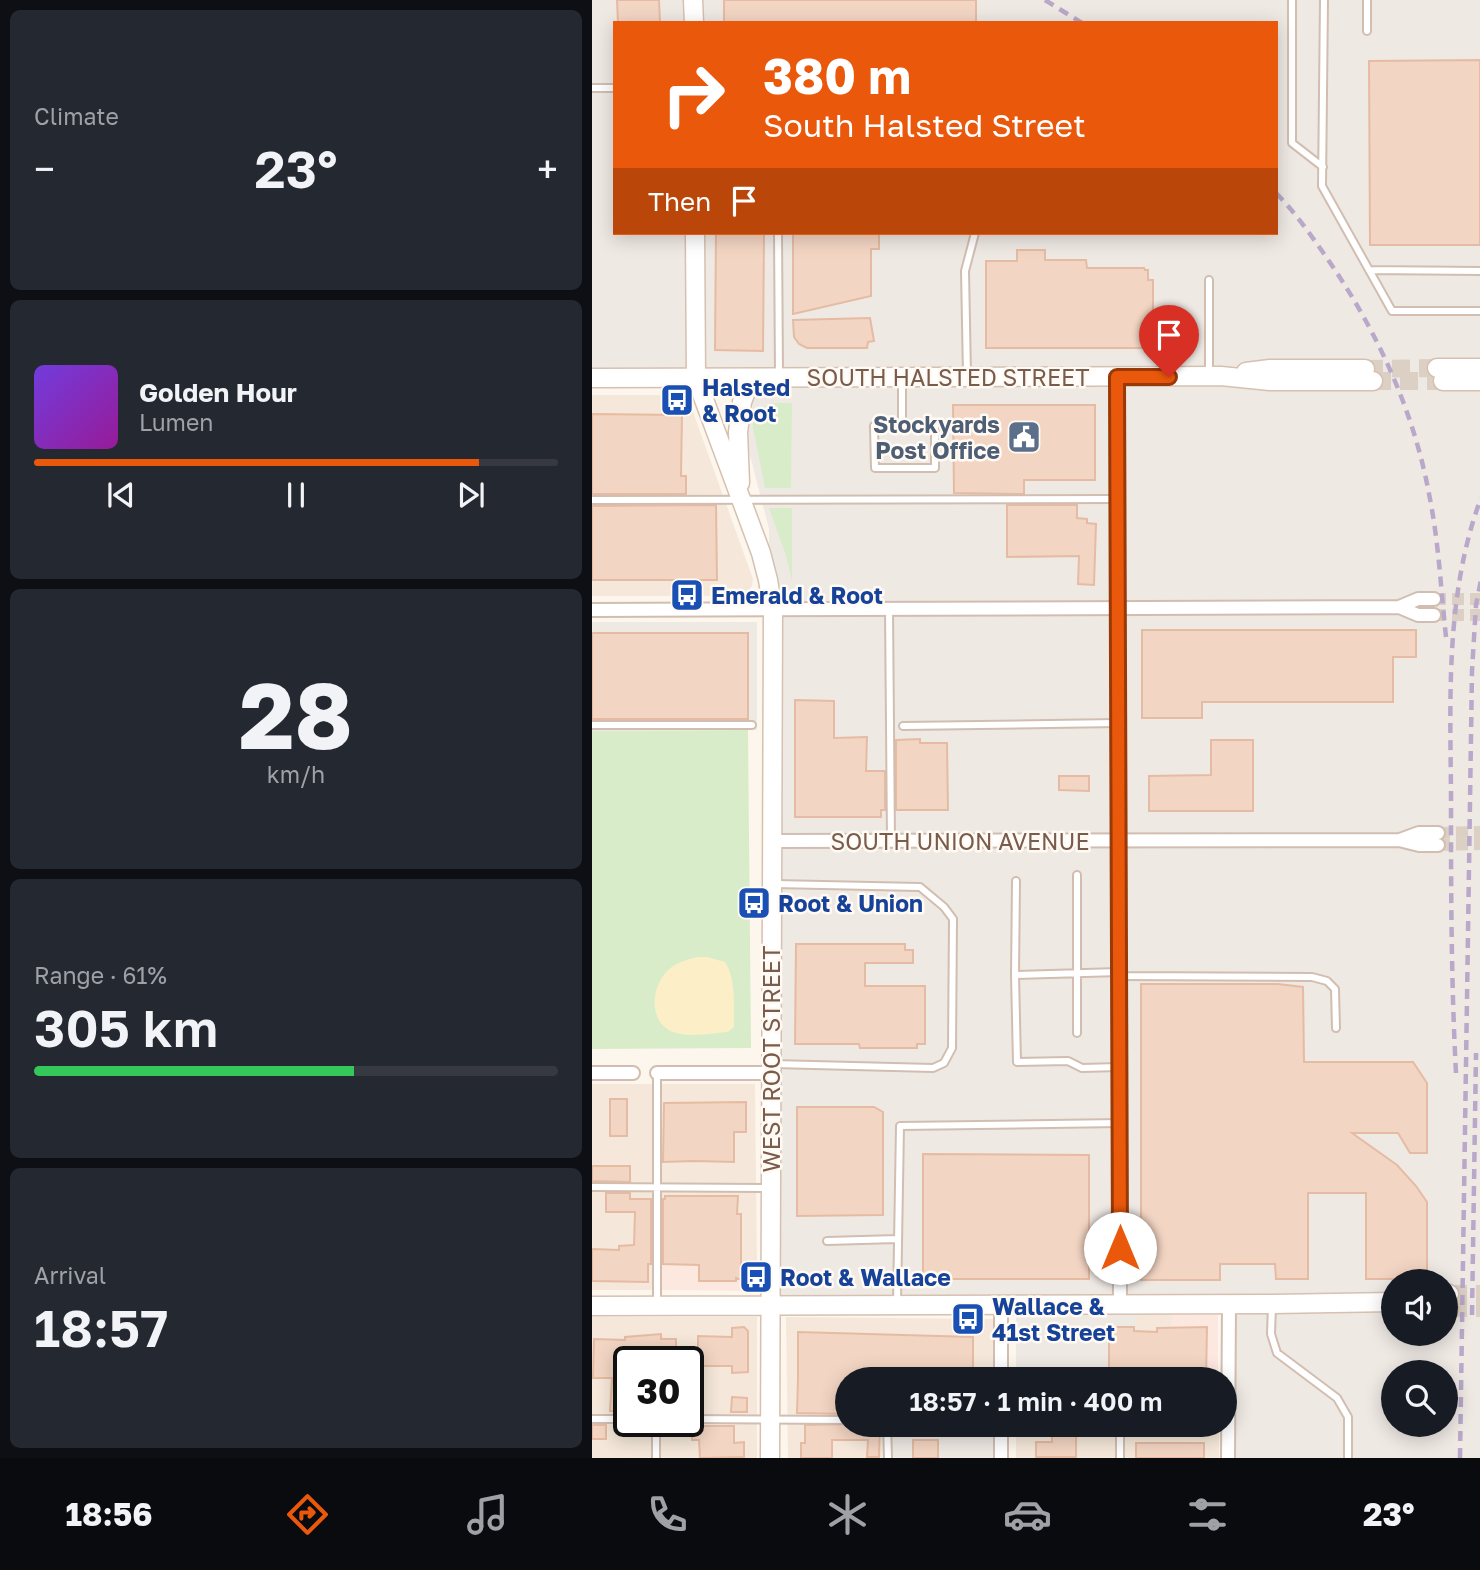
<!DOCTYPE html>
<html lang="en">
<head>
<meta charset="utf-8">
<style>
  body { margin:0; font-family:"Golos Text",sans-serif; background:#242831; color:#f1f3f6; height:100vh; display:flex; flex-direction:column; font-size:26px; white-space:nowrap }
  * { box-sizing:border-box; margin:0 }
  p { font-size:23px; color:#9ea1a6 }
  .icon { flex:none; width:38px; height:38px; fill:none; stroke:currentColor; stroke-width:2; stroke-linecap:round; stroke-linejoin:round }
  .map { position:relative; flex:1; overflow:hidden }
  .details { display:flex; flex-direction:column; gap:10px; padding:10px; background:#0d0f14; width:592px }
  .details>* { flex:none }
  .top-card { position:absolute; left:21px; top:21px; width:665px; height:214px; border-radius:0px; box-shadow:0 4px 18px #0003; background:#ea580c; color:#fff; overflow:hidden }
  .fabs { position:absolute; left:789px; top:1269px; display:grid; gap:14px }
  .fabs a { display:grid; place-items:center; width:77px; height:77px; border-radius:50%; background:#171b24; box-shadow:0 4px 18px #0003; font-size:35px }
  .speed { position:absolute; left:21px; top:1346px; display:flex; gap:14px; font-size:35px; font-weight:700; text-align:center }
  .speed>* { display:grid; place-content:center; width:91px; height:91px; border-radius:50%; background:#171b24; box-shadow:0 4px 18px #0003; line-height:1 }
  .speed .limit { border:4px solid #111; border-radius:10px; background:#fff; color:#111 }
  .pin { position:absolute; display:grid; place-items:center; width:60px; height:60px; color:#fff; margin:-72px -30px; border-radius:50% 50% 50% 0; rotate:-45deg; box-shadow:0 0 7px #0007 }
  .pin .icon { rotate:45deg }
  .me { position:absolute; width:77px; margin:-38px; rotate:0deg; stroke-linejoin:round; filter:drop-shadow(0 0 5px #0008) }
  .turn { display:flex; align-items:center; gap:24px; height:147px; padding:0 35px; font-size:32px }
  .turn .icon { width:91px; height:91px; stroke-width:2.5 }
  .turn b { display:block; font-size:49px; line-height:60px }
  .then { display:flex; align-items:center; height:66px; padding:0 35px; background:#0003; gap:14px; font-size:26px }
  .big { font-size:52px; font-weight:600; line-height:1.1 }
  .details .tile { flex:1; display:flex; flex-direction:column; justify-content:center; gap:10px; min-width:0; padding:0 24px; border-radius:10px; background:#242831 }
  .details .dial { align-items:center; gap:0 }
  .dial b { font-size:91px; line-height:1 }
  .song { display:flex; align-items:center; gap:21px }
  .cover { width:84px; height:84px; border-radius:10px; background:linear-gradient(135deg,hsl(260 70% 55%),hsl(300 70% 35%)) }
  .played { height:7px; border-radius:4px; background:linear-gradient(90deg,#ea580c 85%,#363941 85%) }
  .keys { display:flex; justify-content:space-around; direction:ltr }
  .heat { display:flex; justify-content:space-between; align-items:center; font-size:38px; direction:ltr }
  .charge { height:10px; border-radius:5px; background:linear-gradient(90deg,#34c759 61%,#363941 0) }
  .trip { position:absolute; left:243px; top:1367px; width:402px; height:70px; border-radius:35px; background:#171b24; box-shadow:0 4px 18px #0003; font-weight:600; line-height:70px; text-align:center }
  .dock { display:flex; height:112px; justify-content:space-around; align-items:center; background:#090b0e; color:#9ea1a6 }
  .dock .icon { width:49px; height:49px }
  .dock .current { color:#ea580c }
  .dock b { font-size:32px; color:#f1f3f6 }
  main { display:flex; flex:1; min-height:0 }
  .map>svg:first-child { display:block }
  .residential { fill:#f5e8da; fill-rule:evenodd }
  .commercial { fill:#fde8e0 }
  .industrial { fill:#efe9e4; fill-rule:evenodd }
  .green { fill:#d8ecc9 }
  .sand { fill:#fcefc7 }
  .building { fill:#f3d5c3; stroke:#e6bba3; stroke-width:2 }
  .lines { fill:none; stroke-linecap:round; stroke-linejoin:round }
  .street-tunnel { stroke:#dcd0c4; stroke-width:12; stroke-dasharray:12 6; stroke-linecap:butt }
  .secondary-tunnel { stroke:#dcd0c4; stroke-width:18; stroke-dasharray:18 9; stroke-linecap:butt }
  .lane-casing { stroke:#d1beb0; stroke-width:10 }
  .street-casing { stroke:#d1beb0; stroke-width:16 }
  .secondary-casing { stroke:#d6c0b0; stroke-width:21 }
  .lane { stroke:#fff; stroke-width:6 }
  .street { stroke:#fff; stroke-width:12 }
  .secondary { stroke:#fff; stroke-width:18 }
  .rail { stroke:#b9a8c9; stroke-width:4.5; stroke-dasharray:10 7; stroke-linecap:butt }
  .route-casing { stroke:#983908; stroke-width:18 }
  .route { stroke:#ea580c; stroke-width:12 }
  .labels { text-anchor:middle; dominant-baseline:central; stroke-width:5; stroke-linejoin:round; paint-order:stroke }
  .street-label { font-size:23px; fill:#7a5c4d; stroke:#fffaf3 }
  .transit-label { font-size:23px; font-weight:bold; fill:#164399; stroke:#fffaf3; text-anchor:start }
  .service-label { font-size:23px; font-weight:bold; fill:#4e5e75; stroke:#fffaf3; text-anchor:end }
</style>
</head>
<body>
<main>
<section class="details">
<div class="tile"><p>Climate</p>
<div class="heat"><a>−</a><b class="big">23°</b><a>+</a></div>
</div>
<div class="tile">
<div class="song"><i class="cover"></i><div><b>Golden Hour</b><p>Lumen</p></div></div>
<div class="played"></div>
<div class="keys"><svg class="icon" aria-label="previous" viewBox="0 0 24 24"><path d="M18 5L8 12l10 7zM5 5v14"/></svg><svg class="icon" aria-label="pause" viewBox="0 0 24 24"><path d="M8 5v14M16 5v14"/></svg><svg class="icon" aria-label="next" viewBox="0 0 24 24"><path d="M6 5l10 7-10 7zM19 5v14"/></svg></div>
</div>
<div class="tile dial"><b>28</b><p>km/h</p></div>
<div class="tile"><p>Range · 61%</p><b class="big">305 km</b><div class="charge"></div></div>
<div class="tile"><p>Arrival</p><b class="big">18:57</b></div>
</section>
<div class="map">
<svg width="889" height="1458" viewBox="0 0 889 1458">
  <rect width="100%" height="100%" fill="#fdf6ec"/>
  <!-- residential -->
  <path class="residential" d="M0 395H95L161 579 160 586 156 592 148 596H0Z
    M0 1084H163L165 1265 65 1266V1290H0Z
    M544 1315H580L579 1379H544Z
    M0 1317H165V1458H0ZM37 1362H96V1421H37Z
    M194 1317 402 1319V1379H256V1424L295 1425 296 1458H196Z
    M424 1425H627V1458H424Z"/>
  <!-- commercial -->
  <path class="commercial" d="M165 1265V1291L65 1290V1266Z
    M580 1315H626V1379H579Z"/>
  <!-- industrial -->
  <path class="industrial" d="M0 0H888V1458H636L637 1311 177 1305 179 1188 177 529 138 378 0 377ZM23 23H684V233H23ZM802 1281H854V1334H802ZM802 1372H854V1424H802Z
    M0 622H165V730L0 731Z
    M424 1314 544 1315V1379H424Z
    M295 1425H401V1458H296Z"/>
  <!-- green -->
  <path class="green" d="M182 403H200L199 488H173L161 428C160 411 166 408 182 403Z
    M177 508H200V580L193 553Z
    M156 730 159 1048 0 1049V731Z"/>
  <!-- sand -->
  <path class="sand" d="M105 957H115L133 962C145 981 141 1006 142 1027L136 1032C120 1033 97 1038 81 1032 56 1022 59 988 75 971 83 963 94 960 105 957Z"/>
  <!-- building -->
  <path class="building" d="M25 0H67L68 23H26Z
    M132 0H384V23H132Z
    M888 60V245H778L777 61Z
    M124 233H172L171 351 123 350Z
    M201 233H287V249H279V296L201 314Z
    M425 250H453V260H494L495 268H552L553 270H556V280H561V325H564V344H553V348H394V261H425Z
    M278 318 282 341 276 342 275 348H215L207 344 202 337 201 320Z
    M361 405H503V480H432V494L362 493Z
    M0 414 90 415 89 476H94V494H0Z
    M124 505 125 580H0V506Z
    M415 505H485V518L495 519V523L504 524 502 585 486 584 487 556 415 557Z
    M550 630H824V657H801V702H610V718H550Z
    M0 633H156V719H0Z
    M203 700 242 701V738L275 737 274 771H293V810H289V817H203Z
    M328 739V743H355L356 810H304V740Z
    M619 740H661V811H557V776L619 775Z
    M467 776H497V791L467 790Z
    M204 944H313V950H321V963H273V986H333V1044H325V1048H268L267 1044H203Z
    M549 984H686L711 987 712 1062H821L835 1083V1153H818L806 1133H760L805 1165 824 1186 835 1202V1279H774V1193H716V1279H684L683 1264H628V1280H549Z
    M18 1099H35V1136H18Z
    M154 1102V1132H142V1162L102 1161 71 1162 72 1103Z
    M205 1107H282L291 1112V1215L205 1216Z
    M331 1154 497 1155V1279H331Z
    M0 1166H38V1182L0 1181Z
    M14 1193H38V1199H59V1264H56V1282L0 1281V1249L27 1250V1246L42 1245 43 1212H14Z
    M73 1196H146L145 1214H149V1265H157V1283L144 1278V1281H107V1265L71 1264V1199H73Z
    M152 1327 156 1331V1372L140 1373V1366H106V1336L140 1337V1328Z
    M521 1327H542V1331L565 1332V1328L615 1327 614 1379H599L597 1378V1374L565 1376V1371H542V1379H517V1328H521Z
    M206 1332 381 1337V1379H256L254 1414 205 1413 206 1378Z
    M69 1334V1339H84V1362H37V1412L18 1411 20 1378H1L2 1339 33 1340V1337Z
    M140 1397 155 1398V1412H139Z
    M259 1424 288 1425 287 1457H275L276 1440H240V1458H209V1443H213V1425Z
    M0 1425H14V1439H0Z
    M100 1426H142V1443L152 1442V1457L108 1458 107 1440H100Z
    M460 1428H484V1457H444V1442H460Z
    M321 1440H346V1458H321Z
    M544 1443H612V1458H544Z"/>
  <g class="lines">
    <!-- street-tunnel -->
    <path class="street-tunnel" d="M842 599H889
      M842 615H889
      M846 833 889 832
      M846 845 889 844"/>
    <!-- secondary-tunnel -->
    <path class="secondary-tunnel" d="M773 369 845 368
      M781 381H851
      M857 1294H889
      M857 1308H889"/>
    <defs>
      <path id="lane" d="M700 0V143L731 167
        M732 0 730 186 800 311H889
        M775 0V31
        M0 88H23
        M186 233 187 374
        M777 270 889 271
        M375 375 373 271 383 233
        M617 375V280
        M310 379V426
        M282 426H343V468H283Z
        M0 500 526 499
        M297 610 299 841
        M0 725H160
        M311 726 526 723
        M485 875V1033
        M527 972 423 975 425 1062 476 1061 490 1068 527 1067
        M423 975 424 881
        M527 976 720 977 735 981 743 989 744 1028
        M181 1064 341 1068 352 1063 360 1048 361 919 352 907 328 887 182 884
        M0 1187 177 1188
        M235 1241 305 1239
        M65 1302V1073
        M305 1303 308 1126 528 1123
        M680 1306 679 1334 685 1353 745 1398 756 1417V1458
        M0 1419H37
        M96 1419 256 1420
        M64 1421V1458
        M295 1424 296 1458
        M528 1458V1424"/>
      <path id="street" d="M525 377 528 1304
        M807 607 826 615H842
        M0 610 807 607 826 599H842
        M808 840 827 833H846
        M180 841 807 840 827 845H846
        M0 1073H41
        M65 1073H179
        M409 1305V1379
        M409 1424V1458
        M636 1458 637 1304"/>
      <path id="secondary" d="M101 0 102 23
        M103 233 104 378 169 553 176 580 181 610 178 1458
        M845 368H889
        M654 372 678 369H773
        M0 378 629 376 678 381H781
        M851 381H889
        M148 483 146 432 150 402 159 378
        M854 1293 857 1294
        M0 1306 680 1304 802 1302
        M854 1308H857"/>
    </defs>
    <!-- lane casing -->
    <use href="#lane" class="lane-casing"/>
    <!-- street casing -->
    <use href="#street" class="street-casing"/>
    <!-- secondary casing -->
    <use href="#secondary" class="secondary-casing"/>
    <!-- lane -->
    <use href="#lane" class="lane"/>
    <!-- street -->
    <use href="#street" class="street"/>
    <!-- secondary -->
    <use href="#secondary" class="secondary"/>
    <!-- rail -->
    <path class="rail" d="M453 0 490 23
      M684 193C701 210 716 231 730 251 783 326 822 409 838 499 847 545 849 591 854 637
      M864 1073C859 979 859 886 859 792 858 693 854 592 889 498
      M880 1315 884 1053
      M868 1458 880 671 884 605 889 580"/>
  </g>
  <g class="lines">
    <defs>
      <path id="route" d="M528 1248 525 377H577"/>
    </defs>
    <!-- route casing -->
    <use href="#route" class="route-casing"/>
    <!-- route -->
    <use href="#route" class="route"/>
  </g>
  <!-- icons -->
  <defs>
    <symbol id="bus-square" viewBox="-11 -11 22 22"><rect x="-9" y="-9" width="18" height="18" rx="4" fill="#1a4fb4" stroke="#fffaf3"/><path d="M-5-6H5V4H4V6H2V4H-2V6H-4V4H-5ZM-3.5-4V0h7V-4ZM-3.5 1.2v1.5H-2V1.2ZM2 1.2v1.5H3.5V1.2Z" fill="#fff"/></symbol>
    <symbol id="civic-square" viewBox="-11 -11 22 22"><rect x="-9" y="-9" width="18" height="18" rx="4" fill="#5c6f8a" stroke="#fffaf3"/><path d="M-.6-6.5H3V-4.5H.6V-3L4-1V1h2V6H-6V1h2V-1L-.6-3ZM-1.2 2.5V6h2.4V2.5Z" fill="#fff"/></symbol>
  </defs>
  <g fill-rule="evenodd">
    <use href="#bus-square" x="66" y="381" width="38" height="38"/>
    <use href="#civic-square" x="413" y="418" width="38" height="38"/>
    <use href="#bus-square" x="76" y="576" width="38" height="38"/>
    <use href="#bus-square" x="143" y="884" width="38" height="38"/>
    <use href="#bus-square" x="145" y="1258" width="38" height="38"/>
    <use href="#bus-square" x="357" y="1300" width="38" height="38"/>
  </g>
  <g class="labels">
    <!-- street labels -->
    <g class="street-label">
      <text x="356" y="377">SOUTH HALSTED STREET</text>
      <text x="368" y="841">SOUTH UNION AVENUE</text>
      <text transform="translate(179 1059) rotate(-90)">WEST ROOT STREET</text>
    </g>
    <!-- transit labels -->
    <g class="transit-label">
      <text x="110" y="387">Halsted<tspan x="110" dy="26">&amp; Root</tspan></text>
      <text x="119" y="595">Emerald &amp; Root</text>
      <text x="186" y="903">Root &amp; Union</text>
      <text x="188" y="1277">Root &amp; Wallace</text>
      <text x="400" y="1306">Wallace &amp;<tspan x="400" dy="26">41st Street</tspan></text>
    </g>
    <!-- service labels -->
    <g class="service-label">
      <text x="408" y="424">Stockyards<tspan x="408" dy="26">Post Office</tspan></text>
    </g>
  </g>
</svg>
<div class="fabs">
<a><svg class="icon" aria-label="sound" viewBox="0 0 24 24"><path d="M4 9h4l5-4v14l-5-4H4zM17 9q2 3 0 6"/></svg></a>
<a><svg class="icon" aria-label="search" viewBox="0 0 24 24"><circle cx="10" cy="10" r="6"/><path d="M15 15l6 6"/></svg></a>
</div>
<div class="speed"><div class="limit">30</div></div>
<div class="pin" style="left:577px;top:377px;background:#d93025"><svg class="icon" aria-label="arrive" viewBox="0 0 24 24"><path d="M6 21V4h12l-3 4 3 4H6"/></svg></div>
<svg class="me" style="left:528px;top:1248px" viewBox="-20 -20 40 40"><circle r="19" fill="#fff"/><path d="M0-13L10 11 0 6-10 11z" fill="#ea580c"/></svg>
<div class="trip">18:57 · 1 min · 400 m</div>
<div class="top-card">
<div class="turn"><svg class="icon" aria-label="right" viewBox="0 0 24 24"><path d="M7 20v-9h11M14 6l5 5-5 5"/></svg><div><b>380 m</b>South Halsted Street</div></div>
<div class="then">Then<svg class="icon" aria-label="arrive" viewBox="0 0 24 24"><path d="M6 21V4h12l-3 4 3 4H6"/></svg></div>
</div>
</div>
</main>
<nav class="dock">
<b>18:56</b>
<svg class="icon current" aria-label="directions" viewBox="0 0 24 24"><path d="M12 3l9 9-9 9-9-9zM9 14v-3h6M13 9l2 2-2 2"/></svg>
<svg class="icon" aria-label="music" viewBox="0 0 24 24"><path d="M9 18V5l10-2v13"/><circle cx="6" cy="18" r="3"/><circle cx="16" cy="16" r="3"/></svg>
<svg class="icon" aria-label="phone" viewBox="0 0 24 24"><path d="M5 4h4l2 5-3 2q2 4 5 5l2-3 5 2v4C11 20 4 13 5 4z"/></svg>
<svg class="icon" aria-label="climate" viewBox="0 0 24 24"><path d="M12 3v18M4 7l16 10M4 17L20 7"/></svg>
<svg class="icon" aria-label="car" viewBox="0 0 24 24"><path d="M5 17H2v-5l4-1 3-4h7l3 4 3 1v5h-3M9 17h6M6 11h13"/><circle cx="7" cy="17" r="2"/><circle cx="17" cy="17" r="2"/></svg>
<svg class="icon" aria-label="filters" viewBox="0 0 24 24"><path d="M4 7h16M4 17h16"/><circle cx="9" cy="7" r="2"/><circle cx="15" cy="17" r="2"/></svg>
<b>23°</b>
</nav>
</body>
</html>
